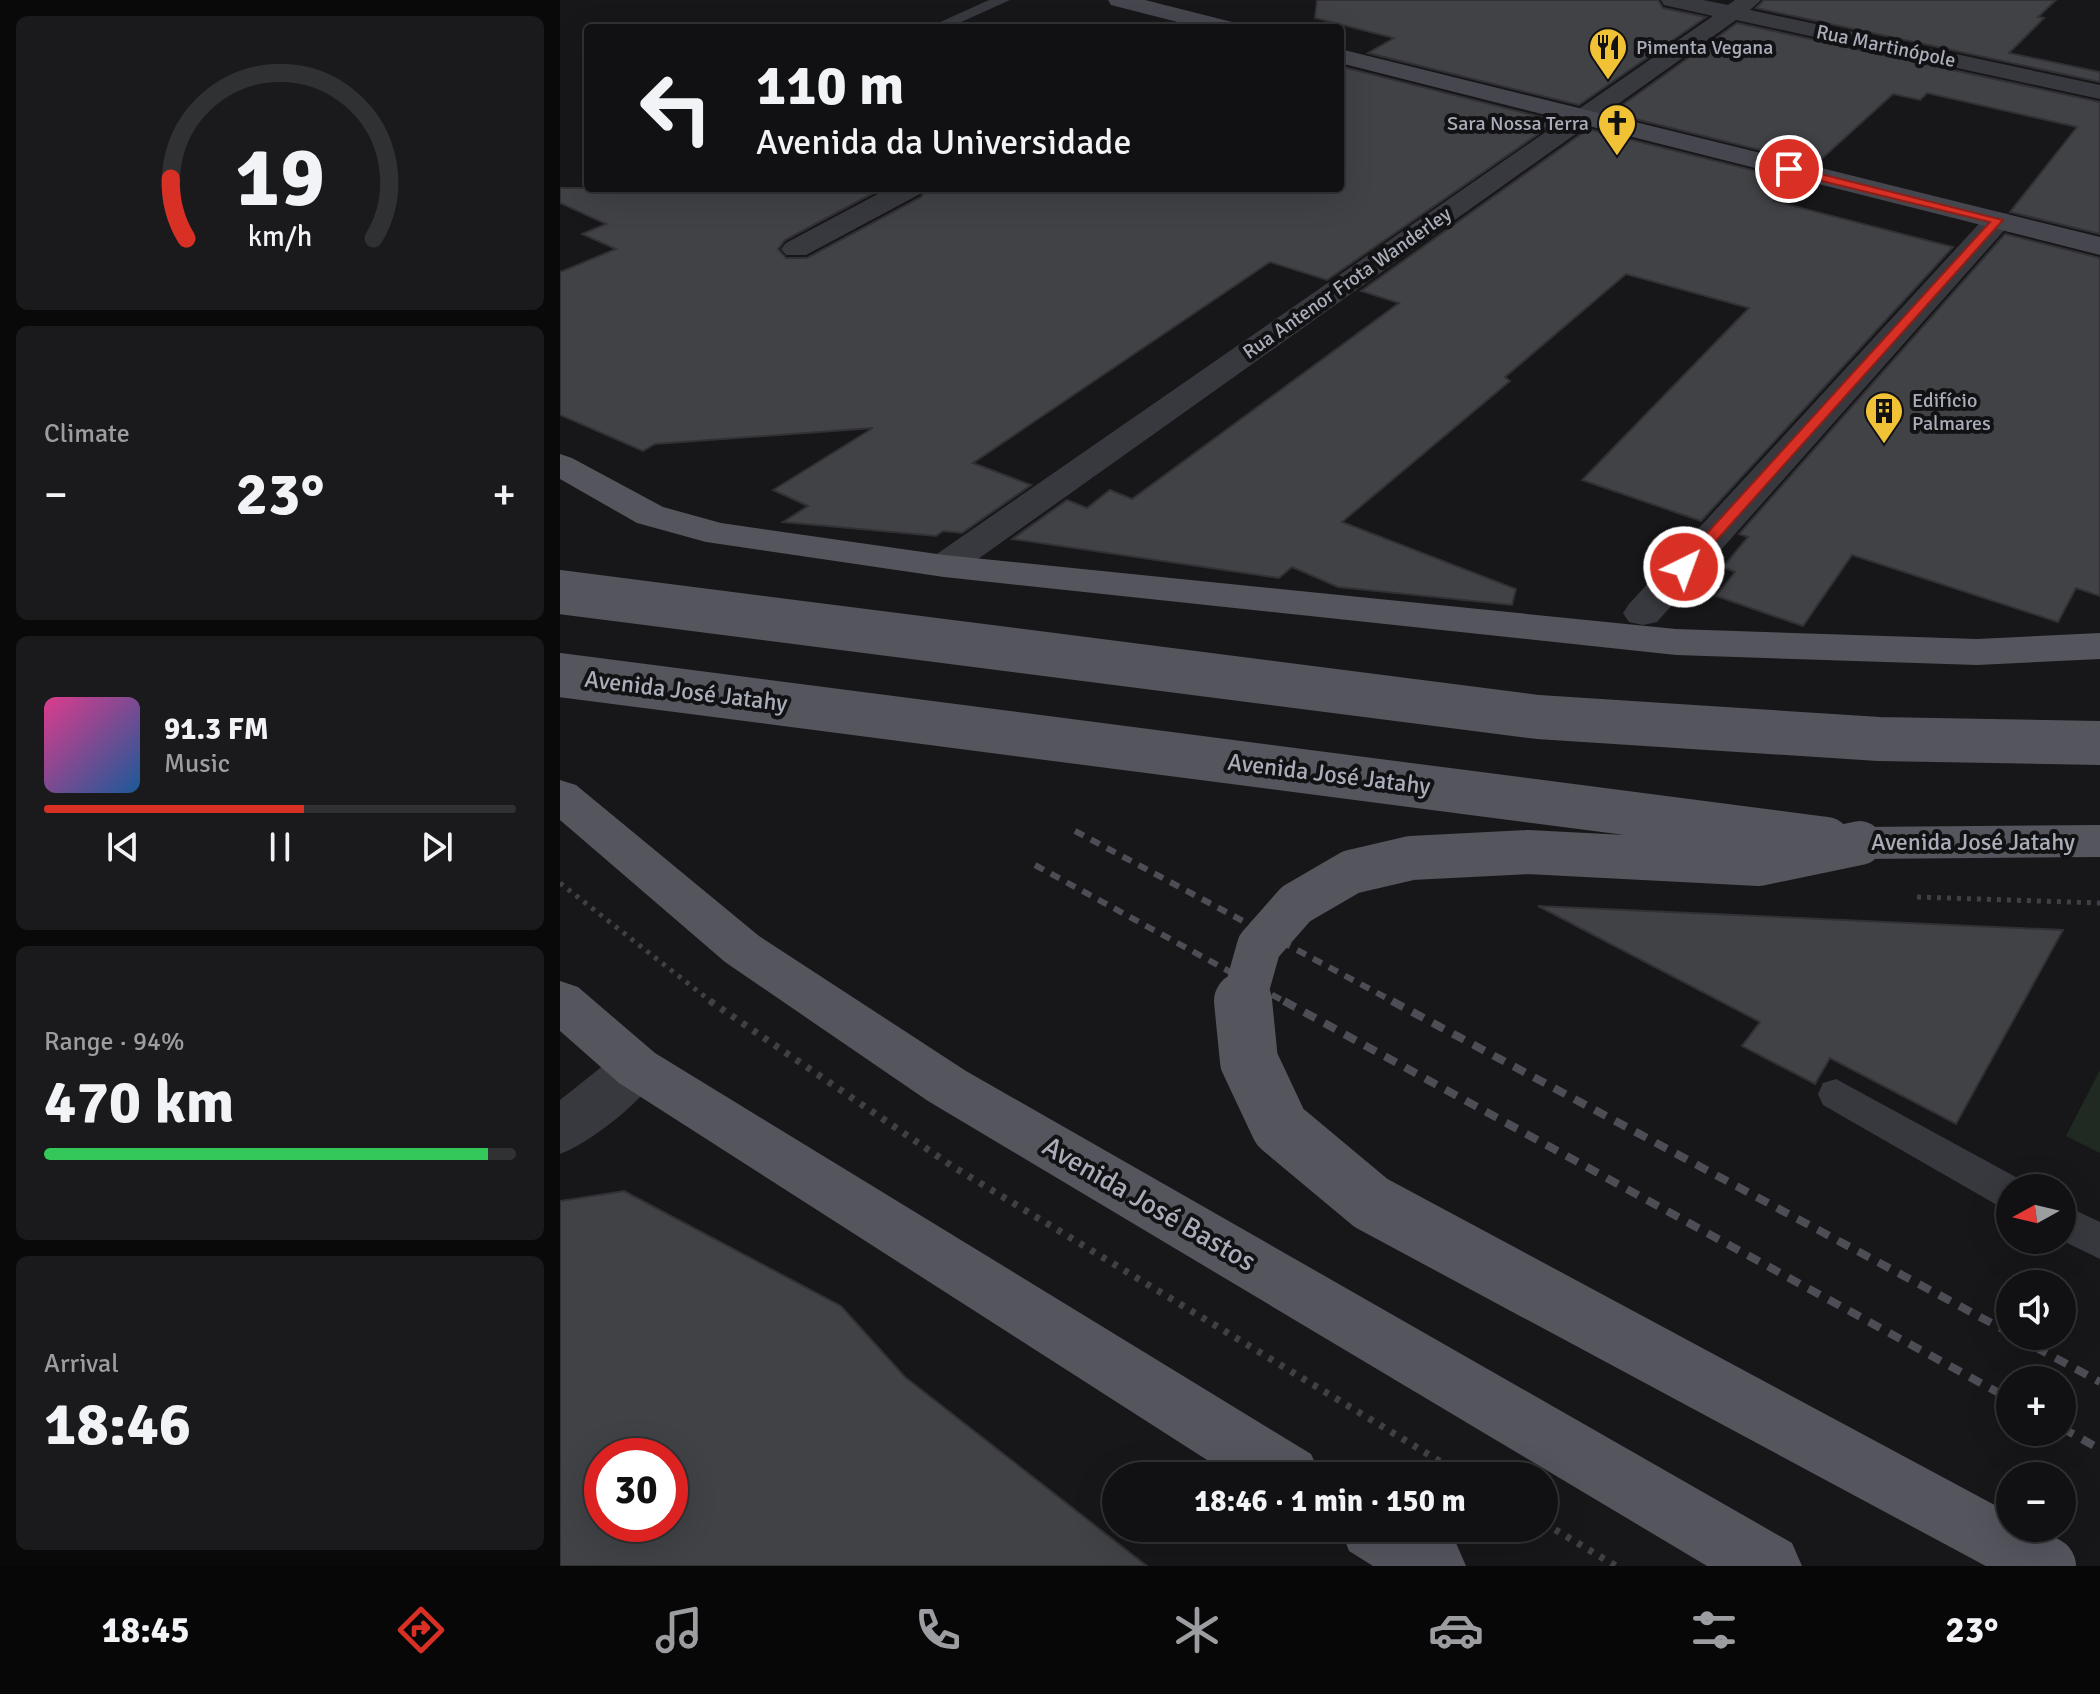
<!DOCTYPE html>
<html lang="en">
<head>
<meta charset="utf-8">
<style>
  body { margin:0; font-family:Signika,sans-serif; background:#1a1a1c; color:#f1f3f6; height:100vh; display:flex; flex-direction:column; font-size:30px; white-space:nowrap }
  * { box-sizing:border-box; margin:0 }
  p { font-size:26px; color:#9c9da0 }
  .icon { flex:none; width:44px; height:44px; fill:none; stroke:currentColor; stroke-width:2; stroke-linecap:round; stroke-linejoin:round }
  .map { position:relative; flex:1; overflow:hidden }
  .drawer { display:flex; flex-direction:column; gap:16px; padding:16px; background:#09090a; width:560px }
  .drawer>* { flex:none }
  .banner { position:absolute; left:24px; top:24px; width:760px; height:168px; border-radius:8px; box-shadow:0 8px 32px #0002,0 0 0 2px #303133; background:#111113; color:#f1f3f6; overflow:hidden }
  .needle { width:52px; rotate:262deg }
  .buttons { position:absolute; left:1436px; top:1174px; display:grid; gap:16px }
  .buttons a { display:grid; place-items:center; width:80px; height:80px; border-radius:50%; background:#111113; box-shadow:0 8px 32px #0002,0 0 0 2px #303133; font-size:40px }
  .speed { position:absolute; left:24px; top:1438px; display:flex; gap:16px; font-size:40px; font-weight:700; text-align:center }
  .speed>* { display:grid; place-content:center; width:104px; height:104px; border-radius:50%; background:#111113; box-shadow:0 8px 32px #0002,0 0 0 2px #303133; line-height:1 }
  .speed .limit { border:12px solid #d22; background:#fff; color:#111 }
  .pin { position:absolute; display:grid; place-items:center; width:68px; height:68px; color:#fff; margin:-34px; border:4px solid #fff; border-radius:50%; box-shadow:0 2px 8px #0007 }
  .me { position:absolute; width:88px; margin:-44px; rotate:42deg; stroke-linejoin:round; filter:drop-shadow(0 0 6px #0008) }
  .turn { display:flex; align-items:center; gap:28px; height:168px; padding:0 40px; font-size:36px }
  .turn .icon { width:104px; height:104px; stroke-width:2.5 }
  .turn b { display:block; font-size:56px; line-height:68px }
  .big { font-size:60px; font-weight:800; line-height:1.1 }
  .drawer .tile { flex:1; display:flex; flex-direction:column; justify-content:center; gap:12px; min-width:0; padding:0 28px; border-radius:12px; background:#1a1a1c }
  .drawer .dial { align-items:center; gap:0 }
  .dial svg { height:208px; overflow:visible; fill:none; stroke:#303133; stroke-width:7; stroke-linecap:round; text-anchor:middle }
  .dial text { fill:#f1f3f6; stroke:none }
  .song { display:flex; align-items:center; gap:24px }
  .cover { width:96px; height:96px; border-radius:12px; background:linear-gradient(135deg,hsl(330 70% 55%),hsl(210 70% 35%)) }
  .played { height:8px; border-radius:4px; background:linear-gradient(90deg,#d93025 55%,#303133 55%) }
  .keys { display:flex; justify-content:space-around; direction:ltr }
  .heat { display:flex; justify-content:space-between; align-items:center; font-size:44px; direction:ltr }
  .charge { height:12px; border-radius:6px; background:linear-gradient(90deg,#34c759 94%,#303133 0) }
  .trip { position:absolute; left:542px; top:1462px; width:456px; height:80px; border-radius:40px; background:#111113; box-shadow:0 8px 32px #0002,0 0 0 2px #303133; font-weight:800; line-height:80px; text-align:center }
  .tab-bar { display:flex; height:128px; justify-content:space-around; align-items:center; background:#070708; color:#9c9da0 }
  .tab-bar .icon { width:56px; height:56px }
  .tab-bar .active { color:#d93025 }
  .tab-bar b { font-size:36px; color:#f1f3f6 }
  main { display:flex; flex:1; min-height:0 }
  .map>svg:first-child { display:block }
  .green { fill:#212923 }
  .building { fill:#414246; stroke:#313135; stroke-width:2; fill-rule:evenodd }
  .lines { fill:none; stroke-linecap:round; stroke-linejoin:round }
  .path-far1 { stroke:#3e4045; stroke-width:5; stroke-dasharray:4 6; stroke-linecap:butt }
  .path { stroke:#3e4045; stroke-width:7; stroke-dasharray:5 8; stroke-linecap:butt }
  .service { fill:#38393e; fill-rule:evenodd }
  .minor { fill:#38393e; fill-rule:evenodd }
  .secondary { fill:#46474e; fill-rule:evenodd }
  .primary { fill:#54555d; fill-rule:evenodd }
  .rail-far1 { stroke:#4d4e55; stroke-width:6; stroke-dasharray:10 8; stroke-linecap:butt }
  .rail { stroke:#4d4e55; stroke-width:8; stroke-dasharray:13 10; stroke-linecap:butt }
  .primary-bridge-far1 { stroke:#54555d; stroke-width:44 }
  .primary-bridge { stroke:#54555d; stroke-width:58 }
  .route { fill:#d93025; stroke:#8d1f18; stroke-width:2 }
  .labels { text-anchor:middle; dominant-baseline:central; stroke-width:8; stroke-linejoin:round; paint-order:stroke }
  .far-street-label { font-size:20px; fill:#a9adb9; stroke:#121214 }
  .far-poi-label { font-size:20px; fill:#a9adb9; stroke:#121214; text-anchor:start }
  .street-label { font-size:24px; fill:#a9adb9; stroke:#121214 }
  .near-street-label { font-size:28px; fill:#a9adb9; stroke:#121214 }
</style>
</head>
<body>
<main>
<section class="drawer">
<div class="tile dial"><svg viewBox="0 0 100 80">
<path d="M14 69A42 42 0 1 1 86 69"/>
<path d="M14 69A42 42 0 0 1 8 46" stroke="#d93025"/>
<text x="50" y="56" font-size="32" font-weight="700">19</text>
<text x="50" y="72" font-size="11">km/h</text>
</svg></div>
<div class="tile"><p>Climate</p>
<div class="heat"><a>−</a><b class="big">23°</b><a>+</a></div>
</div>
<div class="tile">
<div class="song"><i class="cover"></i><div><b>91.3 FM</b><p>Music</p></div></div>
<div class="played"></div>
<div class="keys"><svg class="icon" aria-label="previous" viewBox="0 0 24 24"><path d="M18 5L8 12l10 7zM5 5v14"/></svg><svg class="icon" aria-label="pause" viewBox="0 0 24 24"><path d="M8 5v14M16 5v14"/></svg><svg class="icon" aria-label="next" viewBox="0 0 24 24"><path d="M6 5l10 7-10 7zM19 5v14"/></svg></div>
</div>
<div class="tile"><p>Range · 94%</p><b class="big">470 km</b><div class="charge"></div></div>
<div class="tile"><p>Arrival</p><b class="big">18:46</b></div>
</section>
<div class="map">
<svg width="1540" height="1566" viewBox="0 0 1540 1566">
  <rect width="100%" height="100%" fill="#171719"/>
  <!-- green -->
  <path class="green" d="M1540 1070V1153L1506 1136Z"/>
  <!-- building -->
  <path class="building" d="M757 0H1098L1103 8 1146 17 1019 105 808 53 834 38 755 18Z
    M1204 0H1496L1478 17 1484 18 1449 53 1540 72V82L1196 8Z
    M1177 23 1540 102V234L1450 212 1517 127 1367 93 1360 100 1333 94 1256 164 1051 113Z
    M783 67 997 121 767 280 710 262 413 463 471 485 402 533 383 531 376 536 223 522 248 506 213 490 313 428 95 444 83 451 0 415V272L56 249 22 234 46 224 0 203V188H323L225 240 218 249 226 258H247L361 197 367 188H780Z
    M1028 129 1236 181 1214 201 1393 247 1141 521 1022 480 1189 308 1066 274 945 377 950 381 782 522 956 589 952 605 778 587 732 567 719 578 452 539 507 500 527 508 550 490 572 499 839 303 801 291Z
    M1445 234 1540 258V596L1516 588 1498 622 1292 555 1243 626 1156 596 1175 572 1163 567 1188 537 1179 534Z
    M978 906 1503 930 1396 1124 1270 1058 1255 1084 1182 1046 1200 1022Z
    M64 1191 281 1306 345 1377 587 1566H0V1201ZM42 1456H110V1524H42Z"/>
  <g class="lines">
    <!-- path-far1 -->
    <path class="path-far1" d="M0 883 153 1003
      M1357 897 1540 903"/>
    <!-- path -->
    <path class="path" d="M150 1001 392 1166 904 1476
      M984 1523 1056 1566"/>
    <!-- service -->
    <path class="service" d="M429 0H450L388 28H367Z
      M1276 1079 1463 1181 1467 1188H1450V1210L1437 1205 1263 1105 1258 1094 1263 1083Z
      M1502 1204 1540 1222V1259L1501 1240Z"/>
    <!-- minor -->
    <path class="minor" d="M1101 0H1143L1168 5 1175 0H1201L1190 10 1540 85V99L1176 20 397 574 384 577 371 574 365 566 371 558 1153 16 1104 5Z
      M329 188H364L360 194 246 255H226L221 249 226 243Z
      M1438 212 1448 214 1452 220 1448 226 1097 622 1083 625 1069 622 1063 613 1069 604 1428 214Z
      M77 1047 95 1053 103 1068C88 1097 31 1143 0 1154V1100L59 1053Z"/>
    <!-- secondary -->
    <path class="secondary" d="M548 0H585L676 23 679 28H641L551 5Z
      M780 49 1540 237V255L780 63Z"/>
    <!-- primary -->
    <path class="primary" d="M0 454 12 458 103 507 161 523 384 555 1116 629 1417 639 1540 633V659L1417 665 1116 655 384 577 146 542 77 523 0 479Z
      M0 780 16 785 199 936 406 1071 1232 1543 1242 1566H1147L368 1101 165 962 0 820Z
      M1540 825V857L1300 859 1284 855 1277 843 1284 831 1300 827Z
      M0 981 18 987 95 1053 751 1454 761 1476H672L59 1083 0 1031Z
      M780 1528H872L896 1543 906 1566H813L789 1551Z"/>
    <!-- rail-far1 -->
    <path class="rail-far1" d="M515 831 836 1003
      M475 865 727 1003"/>
    <!-- rail -->
    <path class="rail" d="M724 1001 1450 1399
      M832 1001 1450 1333
      M1455 1336 1540 1382
      M1502 1428 1540 1449"/>
    <!-- primary-bridge-far1 -->
    <path class="primary-bridge-far1" d="M0 592 978 717 1319 739 1540 743
      M0 675 1267 839
      M683 1003 699 946 736 904 791 872 851 858 968 852 1199 864 1300 843"/>
    <!-- primary-bridge -->
    <path class="primary-bridge" d="M683 1001 689 1061 720 1127 811 1203 1487 1566"/>
  </g>
  <!-- route -->
  <path class="route" d="M1229 166 1443 220 1130 570H1119V564L1430 222 1225 172Z"/>
  <!-- icons -->
  <defs>
    <symbol id="restaurant-pin" viewBox="-11 -11 22 30"><path d="M0 17L-7.5 6A9.5 9.5 0 1 1 7.5 6Z" fill="#f2c236" stroke="#121214"/><path d="M-5-6h1v4h1v-4h1v4h1v-4h1v5L-1.5 .5V6h-2V.5L-5-1ZM5-6V6H3V1.5H1.5Q1.5-4 5-6Z" fill="#111"/></symbol>
    <symbol id="church-pin" viewBox="-11 -11 22 30"><path d="M0 17L-7.5 6A9.5 9.5 0 1 1 7.5 6Z" fill="#f2c236" stroke="#121214"/><path d="M-1.2-6h2.4v3.5h3.3v2.4h-3.3V6h-2.4V-.1h-3.3v-2.4h3.3Z" fill="#111"/></symbol>
    <symbol id="building-pin" viewBox="-11 -11 22 30"><path d="M0 17L-7.5 6A9.5 9.5 0 1 1 7.5 6Z" fill="#f2c236" stroke="#121214"/><path d="M-4-6H4V6H1V3H-1V6H-4ZM-2.5-4.3h1.7v1.8h-1.7ZM.8-4.3h1.7v1.8H.8ZM-2.5-1h1.7V.8h-1.7ZM.8-1h1.7V.8H.8Z" fill="#111"/></symbol>
  </defs>
  <g fill-rule="evenodd">
    <use href="#restaurant-pin" x="1026" y="25" width="44" height="60"/>
    <use href="#church-pin" x="1035" y="101" width="44" height="60"/>
    <use href="#building-pin" x="1302" y="389" width="44" height="60"/>
  </g>
  <g class="labels">
    <!-- far-street labels -->
    <g class="far-street-label">
      <text transform="translate(1326 46) rotate(12)">Rua Martinópole</text>
      <text transform="translate(787 283) rotate(-35)">Rua Antenor Frota Wanderley</text>
    </g>
    <!-- far-poi labels -->
    <g class="far-poi-label">
      <text x="1076" y="47">Pimenta Vegana</text>
      <text x="1029" y="123" text-anchor="end">Sara Nossa Terra</text>
      <text x="1352" y="400">Edifício<tspan x="1352" dy="23">Palmares</tspan></text>
    </g>
    <!-- street labels -->
    <g class="street-label">
      <text transform="translate(126 691) rotate(7)">Avenida José Jatahy</text>
      <text transform="translate(769 774) rotate(7)">Avenida José Jatahy</text>
      <text x="1413" y="842">Avenida José Jatahy</text>
    </g>
    <!-- near-street labels -->
    <g class="near-street-label">
      <text transform="translate(589 1204) rotate(30)">Avenida José Bastos</text>
    </g>
  </g>
</svg>
<div class="buttons">
<a><svg class="needle" viewBox="-14 -14 28 28"><path d="M0-13l5 13h-10z" fill="#e53935"/><path d="M0 13l5-13h-10z" fill="#9c9da0"/></svg></a>
<a><svg class="icon" aria-label="sound" viewBox="0 0 24 24"><path d="M4 9h4l5-4v14l-5-4H4zM17 9q2 3 0 6"/></svg></a>
<a>+</a>
<a>−</a>
</div>
<div class="speed"><div class="limit">30</div></div>
<div class="pin" style="left:1229px;top:169px;background:#d93025"><svg class="icon" aria-label="arrive" viewBox="0 0 24 24"><path d="M6 21V4h12l-3 4 3 4H6"/></svg></div>
<svg class="me" style="left:1124px;top:567px" viewBox="-20 -20 40 40"><circle r="17" fill="#d93025" stroke="#fff" stroke-width="3"/><path d="M0-11L8 9 0 5-8 9z" fill="#fff"/></svg>
<div class="trip">18:46 · 1 min · 150 m</div>
<div class="banner">
<div class="turn"><svg class="icon" aria-label="left" viewBox="0 0 24 24"><path d="M17 20v-9H6M10 6l-5 5 5 5"/></svg><div><b>110 m</b>Avenida da Universidade</div></div>
</div>
</div>
</main>
<nav class="tab-bar">
<b>18:45</b>
<svg class="icon active" aria-label="directions" viewBox="0 0 24 24"><path d="M12 3l9 9-9 9-9-9zM9 14v-3h6M13 9l2 2-2 2"/></svg>
<svg class="icon" aria-label="music" viewBox="0 0 24 24"><path d="M9 18V5l10-2v13"/><circle cx="6" cy="18" r="3"/><circle cx="16" cy="16" r="3"/></svg>
<svg class="icon" aria-label="phone" viewBox="0 0 24 24"><path d="M5 4h4l2 5-3 2q2 4 5 5l2-3 5 2v4C11 20 4 13 5 4z"/></svg>
<svg class="icon" aria-label="climate" viewBox="0 0 24 24"><path d="M12 3v18M4 7l16 10M4 17L20 7"/></svg>
<svg class="icon" aria-label="car" viewBox="0 0 24 24"><path d="M5 17H2v-5l4-1 3-4h7l3 4 3 1v5h-3M9 17h6M6 11h13"/><circle cx="7" cy="17" r="2"/><circle cx="17" cy="17" r="2"/></svg>
<svg class="icon" aria-label="filters" viewBox="0 0 24 24"><path d="M4 7h16M4 17h16"/><circle cx="9" cy="7" r="2"/><circle cx="15" cy="17" r="2"/></svg>
<b>23°</b>
</nav>
</body>
</html>
